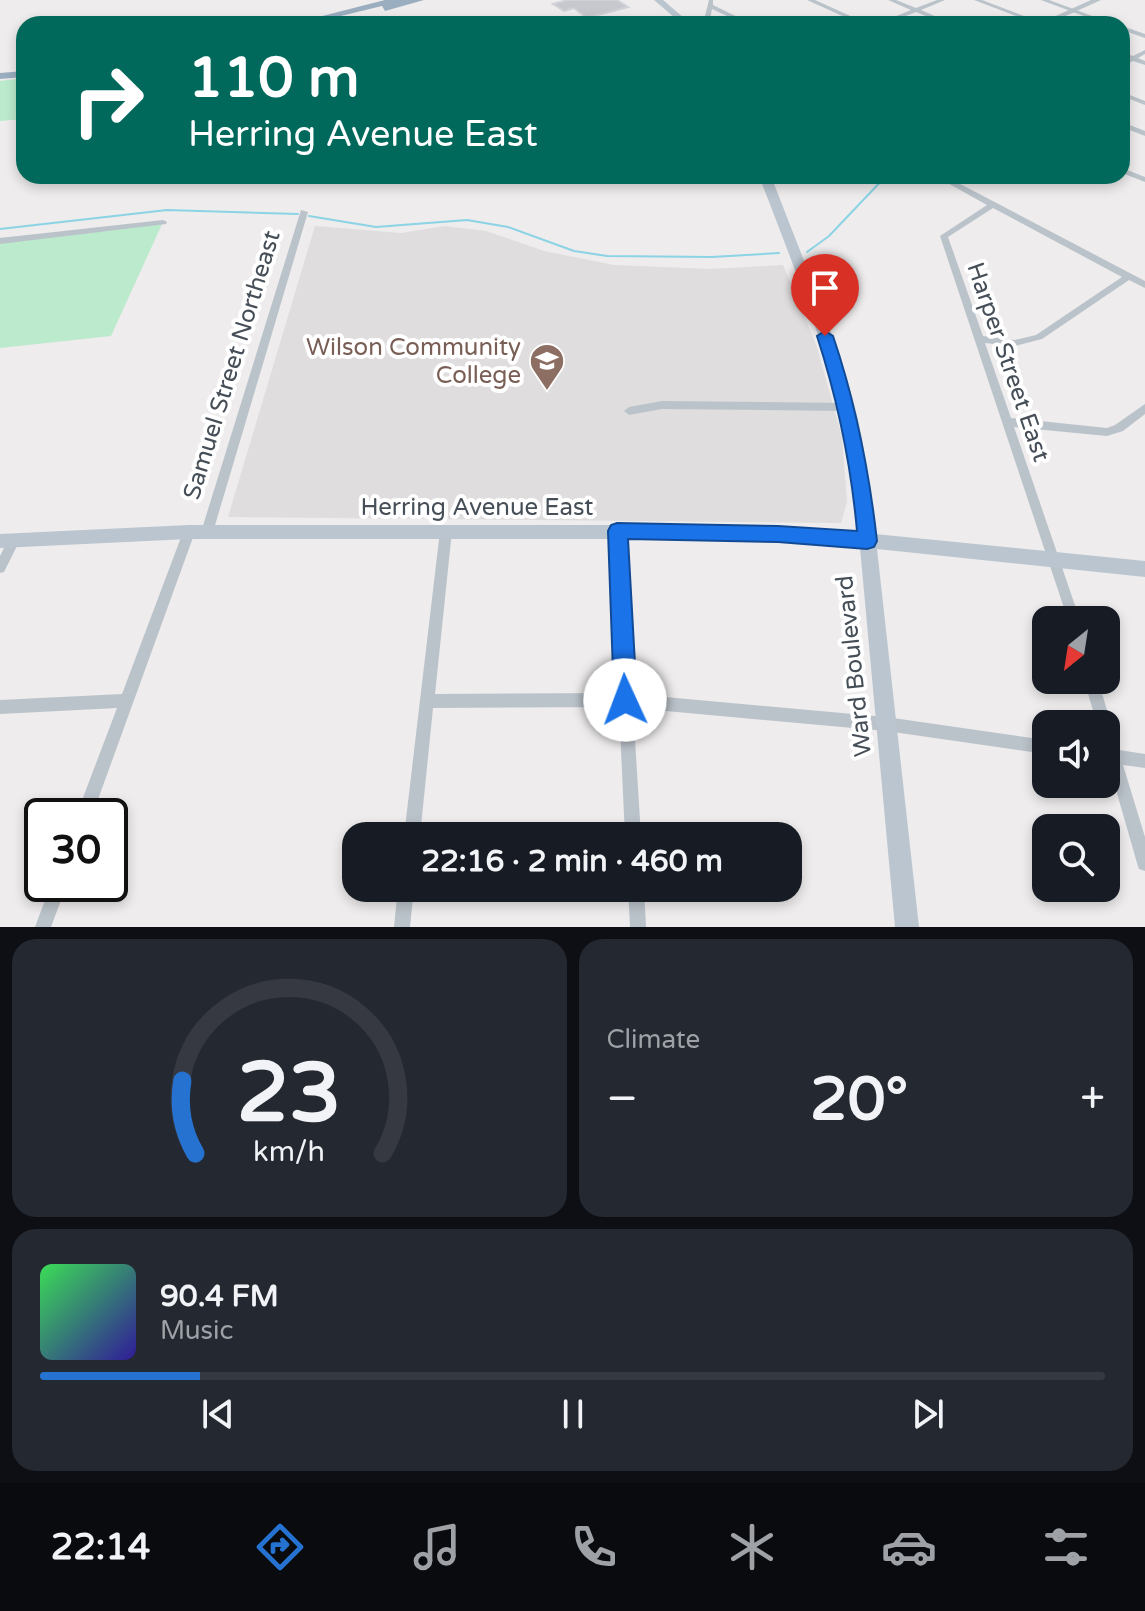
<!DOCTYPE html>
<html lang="en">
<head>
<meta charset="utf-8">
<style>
  body { margin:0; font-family:"Varela Round",sans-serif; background:#242831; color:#f1f3f6; height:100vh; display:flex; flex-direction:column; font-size:30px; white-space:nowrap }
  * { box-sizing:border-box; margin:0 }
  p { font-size:26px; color:#9ea1a6 }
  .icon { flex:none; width:44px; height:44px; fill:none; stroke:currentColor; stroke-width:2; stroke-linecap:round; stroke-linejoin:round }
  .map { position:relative; height:927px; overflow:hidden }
  .sheet { display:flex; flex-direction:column; gap:12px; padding:12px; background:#0d0f14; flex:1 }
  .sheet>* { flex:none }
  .top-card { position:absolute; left:16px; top:16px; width:1114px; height:168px; border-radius:24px; box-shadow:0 4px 12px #0003; background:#00695c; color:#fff; overflow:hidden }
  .needle { width:52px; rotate:210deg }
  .tools { position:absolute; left:1032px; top:606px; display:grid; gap:16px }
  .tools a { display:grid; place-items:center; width:88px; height:88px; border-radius:16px; background:#171b24; box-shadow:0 4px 12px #0003; font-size:40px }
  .speed { position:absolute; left:24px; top:798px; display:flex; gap:16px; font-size:40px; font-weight:700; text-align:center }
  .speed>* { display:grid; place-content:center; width:104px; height:104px; border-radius:50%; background:#171b24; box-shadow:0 4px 12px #0003; line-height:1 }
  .speed .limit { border:4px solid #111; border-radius:12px; background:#fff; color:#111 }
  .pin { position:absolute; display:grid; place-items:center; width:68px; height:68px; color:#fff; margin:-82px -34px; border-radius:50% 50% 50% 0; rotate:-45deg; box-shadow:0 0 8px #0007 }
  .pin .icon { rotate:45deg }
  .me { position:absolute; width:88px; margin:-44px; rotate:358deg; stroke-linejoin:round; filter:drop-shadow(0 0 6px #0008) }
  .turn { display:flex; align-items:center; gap:28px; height:168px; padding:0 40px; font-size:36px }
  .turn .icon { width:104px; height:104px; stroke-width:2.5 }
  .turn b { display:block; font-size:56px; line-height:68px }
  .big { font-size:60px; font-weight:800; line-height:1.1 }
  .sheet .card { flex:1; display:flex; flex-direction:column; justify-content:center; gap:12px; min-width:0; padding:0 28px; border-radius:24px; background:#242831 }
  .sheet .dial { align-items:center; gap:0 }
  .dial svg { height:208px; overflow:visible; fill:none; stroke:#363941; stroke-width:7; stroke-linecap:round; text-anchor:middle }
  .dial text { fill:#f1f3f6; stroke:none }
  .song { display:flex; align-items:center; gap:24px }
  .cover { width:96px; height:96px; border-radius:12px; background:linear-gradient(135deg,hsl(130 70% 55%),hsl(250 70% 35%)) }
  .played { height:8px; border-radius:4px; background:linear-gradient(90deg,#2572d0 15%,#363941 15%) }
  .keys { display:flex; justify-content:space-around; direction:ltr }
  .heat { display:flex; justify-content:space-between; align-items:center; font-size:44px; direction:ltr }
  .sheet .tiles { flex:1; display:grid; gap:12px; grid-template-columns:1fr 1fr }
  .card:last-child { grid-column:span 2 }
  .trip { position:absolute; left:342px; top:822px; width:460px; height:80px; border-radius:24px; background:#171b24; box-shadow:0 4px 12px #0003; font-weight:800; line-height:80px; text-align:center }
  .tab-bar { display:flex; height:128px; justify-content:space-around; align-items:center; background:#090b0e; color:#9ea1a6 }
  .tab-bar .icon { width:56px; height:56px }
  .tab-bar .current { color:#2572d0 }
  .tab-bar b { font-size:36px; color:#f1f3f6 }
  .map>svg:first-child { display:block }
  .education { fill:#dfdddd }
  .green { fill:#bceacd }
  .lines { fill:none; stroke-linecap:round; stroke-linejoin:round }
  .stream { stroke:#8bd3e5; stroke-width:2 }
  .building { fill:#c7c8ce; stroke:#d0d2d7; stroke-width:2 }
  .minor { fill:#bbc3ca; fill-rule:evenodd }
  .tertiary { fill:#bbc3ca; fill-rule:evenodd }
  .secondary { fill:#bac5cf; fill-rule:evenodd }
  .trunk { fill:#9aaec0; fill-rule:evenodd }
  .route { fill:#1a73e8; stroke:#114b97; stroke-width:2 }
  .labels { text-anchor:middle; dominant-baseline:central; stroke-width:8; stroke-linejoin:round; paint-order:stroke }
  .education-label { font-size:24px; fill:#785e54; stroke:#fff; text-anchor:end }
  .street-label { font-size:24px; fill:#464f58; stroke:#fff }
</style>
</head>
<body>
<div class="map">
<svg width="1145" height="927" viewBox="0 0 1145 927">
  <rect width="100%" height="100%" fill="#eeecec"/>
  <!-- education -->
  <path class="education" d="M315 226 401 233 445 226 486 231 544 251 614 265 711 269 783 265 817 347 842 437 847 501 841 523 228 517Z"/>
  <!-- green -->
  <path class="green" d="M24 78V119L0 121V81Z
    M163 222 111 336 0 348V238Z"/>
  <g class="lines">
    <!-- stream -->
    <path class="stream" d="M309 216 376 227 467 220 508 227 574 251 607 256 712 257 779 253
      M0 229 167 210 298 214
      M807 252 829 236 886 176"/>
  </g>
  <!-- building -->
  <path class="building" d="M568 0H617L628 7 587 18 574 8 564 11 553 4Z"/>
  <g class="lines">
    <!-- minor -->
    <path class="minor" d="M709 0H713V5L752 24H744L712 9 709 24H703Z
      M807 0H815L868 24H860Z
      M888 0H896L916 8 937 0H945L921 10 953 24H945L916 12 885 24H877L911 10Z
      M974 0H982L1045 24H1037Z
      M1041 0H1049L1114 24H1105Z
      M1122 26 1145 34V38L1122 30Z
      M1145 50V54L1138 58 1145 61V65L1133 61 1122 66V61L1128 58 1122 56V52L1133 56Z
      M1122 92 1145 101V105L1122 96Z
      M1122 122 1145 131V136L1122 127Z
      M1122 168 1145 177V182L1122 173Z
      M935 176H945L1145 281V288L1129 280 1042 339 1015 346 985 343 1011 418 1107 428 1115 425 1145 404V414L1123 431 1107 436 1014 427 1080 620H1068L940 236 987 205ZM993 208 1122 277 1036 335 1015 340 983 336 948 237Z
      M301 210 308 212 213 532 211 536 207 537 203 536 201 532Z
      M163 220 167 222 166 224 0 244V238Z
      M662 401 847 403 852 407 847 411 662 409 629 415 624 411 629 407Z
      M446 526 450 527 452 531 435 694 619 693 611 531 613 527 617 526 621 527 623 531 632 694 886 717 1046 740V754L886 731 633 708 641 836H625L619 707 433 708 420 836H404L440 531 442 527Z
      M189 527 193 528 195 532 92 816H76L117 708 0 714V700L122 694 183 532 185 528Z
      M14 535 18 536 20 540 4 572 0 573V556L10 536Z
      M1084 680H1098L1119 750 1145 754V768L1123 765 1145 837V871L1139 869 1137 863 1108 762H1106V724H1097Z
      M51 884H67L51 927H35Z
      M398 888H414L410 927H394Z
      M628 888H644L646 927H630Z"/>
    <!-- tertiary -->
    <path class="tertiary" d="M1091 0H1101L1048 24H1038Z"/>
    <!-- secondary -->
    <path class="secondary" d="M654 0H663L691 24H682Z
      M759 176H771C798 247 828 317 850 389 864 437 870 485 875 534L1145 561V577L877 549 919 927H895L860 548 730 539H189L0 548V534L189 525H730L858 533C854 484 848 436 835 389 814 316 786 246 759 176Z"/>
    <!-- trunk -->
    <path class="trunk" d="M385 0H424L385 11 382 6 308 24H291Z
      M24 71V77L0 79V73Z"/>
  </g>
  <!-- route -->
  <path class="route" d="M825 331 833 336C856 404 869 470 877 541L874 547 867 549 778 542 628 539 637 700 633 708 625 711 617 708 614 700 608 531 611 525 617 523 778 526 857 531C851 464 838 401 817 336Z"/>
  <!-- icons -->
  <defs>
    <symbol id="university-pin" viewBox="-11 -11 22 30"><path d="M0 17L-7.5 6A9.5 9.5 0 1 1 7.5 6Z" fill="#8d6e63" stroke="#fff"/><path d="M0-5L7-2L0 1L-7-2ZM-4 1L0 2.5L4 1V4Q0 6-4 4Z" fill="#fff"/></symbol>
  </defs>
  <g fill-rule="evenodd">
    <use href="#university-pin" x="527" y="341" width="40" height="54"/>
  </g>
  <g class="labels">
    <!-- education labels -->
    <g class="education-label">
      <text x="521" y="347">Wilson Community<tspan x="521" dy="28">College</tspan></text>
    </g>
    <!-- street labels -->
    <g class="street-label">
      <text transform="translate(1008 362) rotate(71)">Harper Street East</text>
      <text transform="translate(232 365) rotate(-73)">Samuel Street Northeast</text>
      <text x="477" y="507">Herring Avenue East</text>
      <text transform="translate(854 666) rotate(-96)">Ward Boulevard</text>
    </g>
  </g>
</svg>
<div class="tools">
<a><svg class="needle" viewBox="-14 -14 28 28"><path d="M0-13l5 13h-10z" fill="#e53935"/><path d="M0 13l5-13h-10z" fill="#9ea1a6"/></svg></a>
<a><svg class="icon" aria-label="sound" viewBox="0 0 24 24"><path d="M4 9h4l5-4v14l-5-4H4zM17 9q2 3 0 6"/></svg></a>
<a><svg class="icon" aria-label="search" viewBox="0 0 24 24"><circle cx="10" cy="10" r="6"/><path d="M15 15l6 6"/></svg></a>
</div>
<div class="speed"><div class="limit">30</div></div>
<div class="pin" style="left:825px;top:336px;background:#d93025"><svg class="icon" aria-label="arrive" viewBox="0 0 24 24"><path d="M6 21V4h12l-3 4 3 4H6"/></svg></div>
<svg class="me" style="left:625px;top:700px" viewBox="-20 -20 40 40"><circle r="19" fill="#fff"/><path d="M0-13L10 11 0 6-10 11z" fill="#1a73e8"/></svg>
<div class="trip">22:16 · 2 min · 460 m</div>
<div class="top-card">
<div class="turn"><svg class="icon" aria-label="right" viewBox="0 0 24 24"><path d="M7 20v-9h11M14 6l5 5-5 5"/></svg><div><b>110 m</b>Herring Avenue East</div></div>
</div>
</div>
<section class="sheet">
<div class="tiles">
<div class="card dial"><svg viewBox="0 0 100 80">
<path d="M14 69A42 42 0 1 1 86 69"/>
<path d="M14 69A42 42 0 0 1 9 41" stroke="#2572d0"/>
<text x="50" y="56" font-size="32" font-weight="700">23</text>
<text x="50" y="72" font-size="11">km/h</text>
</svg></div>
<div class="card"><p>Climate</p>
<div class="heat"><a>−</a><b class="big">20°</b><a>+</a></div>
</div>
<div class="card">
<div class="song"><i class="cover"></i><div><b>90.4 FM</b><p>Music</p></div></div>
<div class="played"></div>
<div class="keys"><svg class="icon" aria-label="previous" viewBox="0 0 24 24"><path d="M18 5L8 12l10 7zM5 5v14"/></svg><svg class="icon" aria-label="pause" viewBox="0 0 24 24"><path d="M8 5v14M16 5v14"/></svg><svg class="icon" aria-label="next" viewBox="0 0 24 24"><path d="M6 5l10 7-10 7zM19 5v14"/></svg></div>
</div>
</div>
</section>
<nav class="tab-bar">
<b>22:14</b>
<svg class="icon current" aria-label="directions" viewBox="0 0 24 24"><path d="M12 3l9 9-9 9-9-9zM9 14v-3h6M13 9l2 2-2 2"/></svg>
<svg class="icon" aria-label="music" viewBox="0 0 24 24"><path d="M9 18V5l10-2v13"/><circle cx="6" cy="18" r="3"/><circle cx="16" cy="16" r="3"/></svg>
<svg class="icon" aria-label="phone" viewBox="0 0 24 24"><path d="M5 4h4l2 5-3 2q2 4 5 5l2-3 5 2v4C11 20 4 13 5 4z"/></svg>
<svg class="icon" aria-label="climate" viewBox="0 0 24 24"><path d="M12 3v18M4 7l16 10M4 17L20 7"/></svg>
<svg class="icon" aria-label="car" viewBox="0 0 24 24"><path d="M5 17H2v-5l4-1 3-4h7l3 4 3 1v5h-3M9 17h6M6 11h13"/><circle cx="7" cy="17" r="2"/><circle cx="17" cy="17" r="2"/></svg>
<svg class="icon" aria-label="filters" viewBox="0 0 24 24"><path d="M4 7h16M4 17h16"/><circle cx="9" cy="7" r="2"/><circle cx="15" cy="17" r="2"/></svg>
</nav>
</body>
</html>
